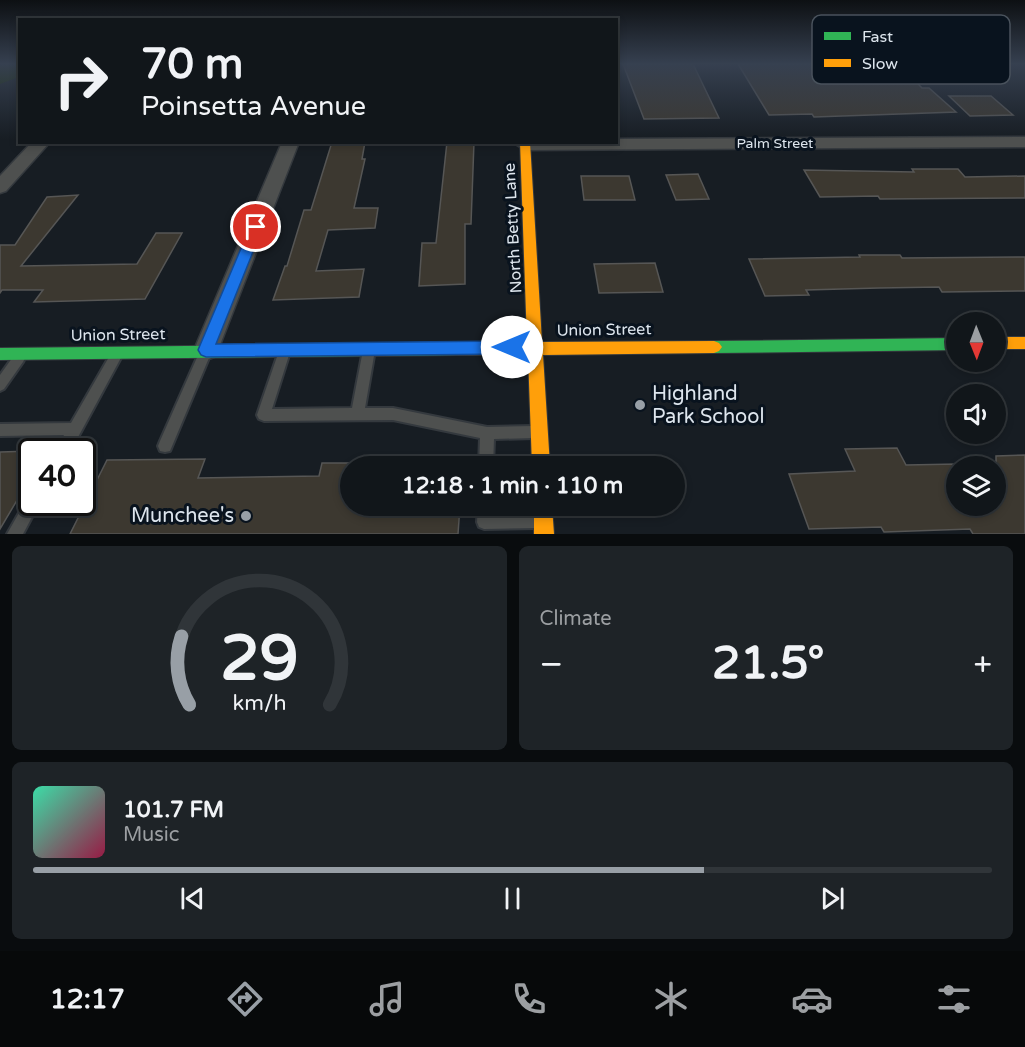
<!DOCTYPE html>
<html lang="en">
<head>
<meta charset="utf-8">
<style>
  body { margin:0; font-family:"Varela Round",sans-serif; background:#1e2327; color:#f1f3f6; height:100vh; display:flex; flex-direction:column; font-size:22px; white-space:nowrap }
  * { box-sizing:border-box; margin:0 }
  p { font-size:20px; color:#9c9fa2 }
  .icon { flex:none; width:33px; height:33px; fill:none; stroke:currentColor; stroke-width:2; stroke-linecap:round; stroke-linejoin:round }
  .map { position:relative; height:534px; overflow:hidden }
  .sheet { display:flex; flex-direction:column; gap:12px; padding:12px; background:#090c0e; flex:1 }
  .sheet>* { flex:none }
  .hud { position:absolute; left:18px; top:18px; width:600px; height:126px; border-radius:0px; box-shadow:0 3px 9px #0003,0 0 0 2px #303539; background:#11161a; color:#f1f3f6; overflow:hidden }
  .needle { width:39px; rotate:179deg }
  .fabs { position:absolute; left:946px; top:312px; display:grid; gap:12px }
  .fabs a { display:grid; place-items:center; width:60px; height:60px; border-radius:50%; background:#11161a; box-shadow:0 3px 9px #0003,0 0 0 2px #303539; font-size:30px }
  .speed { position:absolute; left:18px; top:438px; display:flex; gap:12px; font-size:30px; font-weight:700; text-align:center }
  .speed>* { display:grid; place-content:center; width:78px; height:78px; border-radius:50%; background:#11161a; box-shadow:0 3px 9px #0003,0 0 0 2px #303539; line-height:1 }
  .speed .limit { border:3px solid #111; border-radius:9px; background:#fff; color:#111 }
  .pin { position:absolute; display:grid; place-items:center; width:51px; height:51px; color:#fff; margin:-26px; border:3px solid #fff; border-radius:50%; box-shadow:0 2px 6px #0007 }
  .me { position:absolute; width:66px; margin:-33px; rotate:270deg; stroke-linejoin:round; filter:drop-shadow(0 0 4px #0008) }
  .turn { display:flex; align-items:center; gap:21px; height:126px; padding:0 24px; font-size:27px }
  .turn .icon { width:78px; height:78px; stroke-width:2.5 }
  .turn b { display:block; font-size:42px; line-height:51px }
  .big { font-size:45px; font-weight:800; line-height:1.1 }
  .sheet .tile { flex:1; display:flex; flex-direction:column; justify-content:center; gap:9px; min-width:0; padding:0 21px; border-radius:9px; background:#1e2327 }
  .sheet .dial { align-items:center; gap:0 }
  .dial svg { height:156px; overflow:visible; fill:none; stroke:#303539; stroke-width:7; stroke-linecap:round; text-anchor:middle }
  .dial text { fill:#f1f3f6; stroke:none }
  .song { display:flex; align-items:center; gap:18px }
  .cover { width:72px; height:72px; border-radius:9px; background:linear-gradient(135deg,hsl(160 70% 55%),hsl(340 70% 35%)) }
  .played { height:6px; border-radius:3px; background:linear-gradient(90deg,#989fa6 70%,#303539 70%) }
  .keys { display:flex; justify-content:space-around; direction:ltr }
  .heat { display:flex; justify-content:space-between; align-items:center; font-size:33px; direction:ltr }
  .sheet .tiles { flex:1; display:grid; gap:12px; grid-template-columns:1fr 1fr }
  .tile:last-child { grid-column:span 2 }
  .trip { position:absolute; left:340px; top:456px; width:345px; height:60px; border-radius:30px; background:#11161a; box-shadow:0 3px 9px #0003,0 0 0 2px #303539; font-weight:800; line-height:60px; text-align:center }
  .menu { display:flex; height:96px; justify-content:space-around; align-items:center; background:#07090a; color:#9c9fa2 }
  .menu .icon { width:42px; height:42px }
  .menu .selected { color:#989fa6 }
  .menu b { font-size:27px; color:#f1f3f6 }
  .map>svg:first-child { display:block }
  .green { fill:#1a2f06 }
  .building { fill:#3c3830; stroke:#565655; stroke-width:1.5 }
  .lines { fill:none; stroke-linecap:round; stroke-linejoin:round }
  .lane-casing { stroke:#34393e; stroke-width:4 }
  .street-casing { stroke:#34393e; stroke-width:3 }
  .fast-casing { stroke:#34393e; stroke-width:2 }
  .slow-casing { stroke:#34393e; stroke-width:2 }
  .lane { fill:#4e504f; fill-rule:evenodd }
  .street { fill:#4e504f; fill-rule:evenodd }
  .fast { fill:#30b455; fill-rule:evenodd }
  .slow { fill:#ff9f0a; fill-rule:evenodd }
  .route { fill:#1a73e8; stroke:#114b97; stroke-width:1.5 }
  .poi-dot { fill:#989fa6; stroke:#09131e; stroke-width:2 }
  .labels { text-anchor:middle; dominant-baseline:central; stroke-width:6; stroke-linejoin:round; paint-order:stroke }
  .far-street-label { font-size:14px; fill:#dde5ed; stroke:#09131e }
  .street-label { font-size:16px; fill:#dde5ed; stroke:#09131e }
  .near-poi-label { font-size:20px; fill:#dde5ed; stroke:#09131e; text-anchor:start }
  .key { fill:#09131e; stroke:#49525c; stroke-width:1.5 }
  .key-label { font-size:16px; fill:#dde5ed }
</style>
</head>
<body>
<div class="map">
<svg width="1025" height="534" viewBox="0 0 1025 534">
  <rect width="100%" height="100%" fill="#171d23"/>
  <!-- green -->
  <path class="green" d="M0 64H19V77L0 84Z"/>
  <!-- building -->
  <path class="building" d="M623 64H693L719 118 644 119Z
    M738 64H899L922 88H929L956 112 814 117 812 114 769 115Z
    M949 96H991L1013 115 970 116Z
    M332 142H365L362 159H365L354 208H378L375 228 328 230 316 271 364 269 359 297 273 300 285 266H287L304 210H311Z
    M447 142H474L471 224H465V284L419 286 422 243H436Z
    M912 169H958L965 177 1025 176V198L880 199 878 196 820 197 804 170 914 172Z
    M698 174 709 199 676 200 666 175Z
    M581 176H629L635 200H584Z
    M78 195 21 266 137 264 156 233H182L145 299 34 302 43 290H2L0 293V245H15L47 197Z
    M859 255H900L902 258 1025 257V291L942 292 939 287 879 288 806 290 809 295 765 296 749 259 860 257Z
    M655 263 663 292 599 293 594 264Z
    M897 448 906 465 957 464V506H996V456L1025 455V534H973L970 529 884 532 881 527 809 529 789 474 855 471 845 449Z
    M32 451V475L0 529V452Z
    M205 459 198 478 319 476 322 463H351V506H460L458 534H70L107 460Z"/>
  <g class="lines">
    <defs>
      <path id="lane" d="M369 345 373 346 375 350 365 408H393L487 427 534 426 539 428 541 432 539 436 534 438 494 439 493 466H479L480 438 393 420 264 421 259 419 257 415 280 348 284 347 288 348 290 352 272 409 352 408 363 350 365 346Z
        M205 348 209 349 211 353 170 451 165 452 160 451 158 446 160 441 199 353 201 349Z
        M117 349 121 350 123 354 70 452H55L64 435 0 436V424L71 423 113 350Z
        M19 353 23 354 25 358 23 362 4 389 0 391V375L15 354Z
        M32 495V502H40L23 534H7L28 497Z
        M478 506H492V514H537L542 516 544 521 542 526 537 528 484 529 479 527 477 522Z"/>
      <path id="street" d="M1025 137V147L525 150 517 145 518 142H616V139Z
        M32 142H50L6 191 0 193V176Z
        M282 142H299L218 350 214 357 206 360 198 357 194 350Z"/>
      <path id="fast" d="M957 338V350L714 353 709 351 706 347 709 343 714 341Z
        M458 343 463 344 466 349 463 354 458 355 0 360V348Z"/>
      <path id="slow" d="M520 142H530L542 342 714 341 719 343 722 347 719 351 714 353 543 355 550 466H532L528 355H458L453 354 450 349 453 344 458 343 527 342Z
        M996 337H1025V349H996Z
        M534 506H552L554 534H534Z"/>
    </defs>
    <!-- lane casing -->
    <use href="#lane" class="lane-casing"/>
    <!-- street casing -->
    <use href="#street" class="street-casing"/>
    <!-- fast casing -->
    <use href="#fast" class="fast-casing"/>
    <!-- slow casing -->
    <use href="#slow" class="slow-casing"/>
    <!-- lane -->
    <use href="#lane" class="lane"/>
    <!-- street -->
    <use href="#street" class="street"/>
    <!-- fast -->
    <use href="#fast" class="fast"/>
    <!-- slow -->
    <use href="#slow" class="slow"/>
  </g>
  <!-- sky -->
  <linearGradient id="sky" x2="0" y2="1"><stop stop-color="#0d1013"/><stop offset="0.46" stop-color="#364050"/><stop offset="1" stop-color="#364050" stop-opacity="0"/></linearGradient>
  <rect width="1025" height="139" fill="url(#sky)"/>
  <!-- route -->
  <path class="route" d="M256 222 263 227 216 344 512 341 517 343 520 347 517 352 512 354 206 357 201 355 198 350 250 227Z"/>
  <!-- markers -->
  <g class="poi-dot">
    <circle cx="640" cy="405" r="6"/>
    <circle cx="246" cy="516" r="6"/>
  </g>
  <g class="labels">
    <!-- far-street labels -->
    <g class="far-street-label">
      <text x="775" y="143">Palm Street</text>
    </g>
    <!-- street labels -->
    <g class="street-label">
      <text transform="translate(513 228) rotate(-93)">North Betty Lane</text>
      <text transform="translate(604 330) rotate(-1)">Union Street</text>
      <text transform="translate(118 335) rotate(-1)">Union Street</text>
    </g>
    <!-- near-poi labels -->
    <g class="near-poi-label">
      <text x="652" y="394">Highland<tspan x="652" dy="23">Park School</tspan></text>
      <text x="234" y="516" text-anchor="end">Munchee's</text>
    </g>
  </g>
  <!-- legend -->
  <rect x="812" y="15" width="198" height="69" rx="9" class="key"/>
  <rect x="824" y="32" width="27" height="8" fill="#30b455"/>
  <rect x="824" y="59" width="27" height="8" fill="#ff9f0a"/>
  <g class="key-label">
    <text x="862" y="42">Fast</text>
    <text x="862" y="69">Slow</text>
  </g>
</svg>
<div class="fabs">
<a><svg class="needle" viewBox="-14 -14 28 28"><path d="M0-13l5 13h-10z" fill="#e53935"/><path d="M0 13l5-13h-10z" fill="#9c9fa2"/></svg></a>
<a><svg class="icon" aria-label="sound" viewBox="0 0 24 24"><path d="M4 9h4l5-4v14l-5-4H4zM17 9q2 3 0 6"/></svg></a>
<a><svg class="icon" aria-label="layers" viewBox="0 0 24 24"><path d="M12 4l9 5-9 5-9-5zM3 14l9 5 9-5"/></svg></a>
</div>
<div class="speed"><div class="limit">40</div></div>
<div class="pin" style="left:256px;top:227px;background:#d93025"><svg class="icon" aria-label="arrive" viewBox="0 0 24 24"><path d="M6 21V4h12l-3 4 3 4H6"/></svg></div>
<svg class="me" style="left:512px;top:347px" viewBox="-20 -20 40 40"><circle r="19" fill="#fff"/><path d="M0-13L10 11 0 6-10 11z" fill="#1a73e8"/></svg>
<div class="trip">12:18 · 1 min · 110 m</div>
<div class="hud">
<div class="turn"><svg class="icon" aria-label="right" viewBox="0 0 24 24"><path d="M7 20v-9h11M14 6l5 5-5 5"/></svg><div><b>70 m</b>Poinsetta Avenue</div></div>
</div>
</div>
<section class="sheet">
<div class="tiles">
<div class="tile dial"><svg viewBox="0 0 100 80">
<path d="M14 69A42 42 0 1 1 86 69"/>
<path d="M14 69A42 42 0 0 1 10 34" stroke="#989fa6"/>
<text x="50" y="56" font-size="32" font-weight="700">29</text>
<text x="50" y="72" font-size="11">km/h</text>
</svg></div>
<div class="tile"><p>Climate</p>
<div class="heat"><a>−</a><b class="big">21.5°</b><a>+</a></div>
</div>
<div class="tile">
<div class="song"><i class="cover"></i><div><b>101.7 FM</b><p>Music</p></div></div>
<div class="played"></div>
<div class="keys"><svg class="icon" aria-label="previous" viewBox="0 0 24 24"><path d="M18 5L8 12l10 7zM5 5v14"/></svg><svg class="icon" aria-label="pause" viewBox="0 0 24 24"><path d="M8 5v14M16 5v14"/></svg><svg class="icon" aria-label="next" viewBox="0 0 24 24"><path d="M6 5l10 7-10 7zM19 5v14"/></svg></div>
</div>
</div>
</section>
<nav class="menu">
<b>12:17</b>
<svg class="icon selected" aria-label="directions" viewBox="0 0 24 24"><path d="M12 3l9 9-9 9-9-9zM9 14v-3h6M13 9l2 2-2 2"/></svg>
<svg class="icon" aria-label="music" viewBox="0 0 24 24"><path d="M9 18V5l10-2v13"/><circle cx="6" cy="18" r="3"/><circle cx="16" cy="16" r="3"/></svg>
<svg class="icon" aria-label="phone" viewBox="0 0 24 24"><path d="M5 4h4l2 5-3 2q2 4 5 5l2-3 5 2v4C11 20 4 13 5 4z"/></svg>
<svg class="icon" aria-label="climate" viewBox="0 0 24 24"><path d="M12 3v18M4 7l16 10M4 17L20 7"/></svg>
<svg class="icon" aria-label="car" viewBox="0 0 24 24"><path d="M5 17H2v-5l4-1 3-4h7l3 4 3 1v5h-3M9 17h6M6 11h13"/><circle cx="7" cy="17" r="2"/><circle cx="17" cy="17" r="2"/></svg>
<svg class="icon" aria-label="filters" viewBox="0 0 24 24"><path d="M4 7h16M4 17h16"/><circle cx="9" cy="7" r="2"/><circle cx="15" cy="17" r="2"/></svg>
</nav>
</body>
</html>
